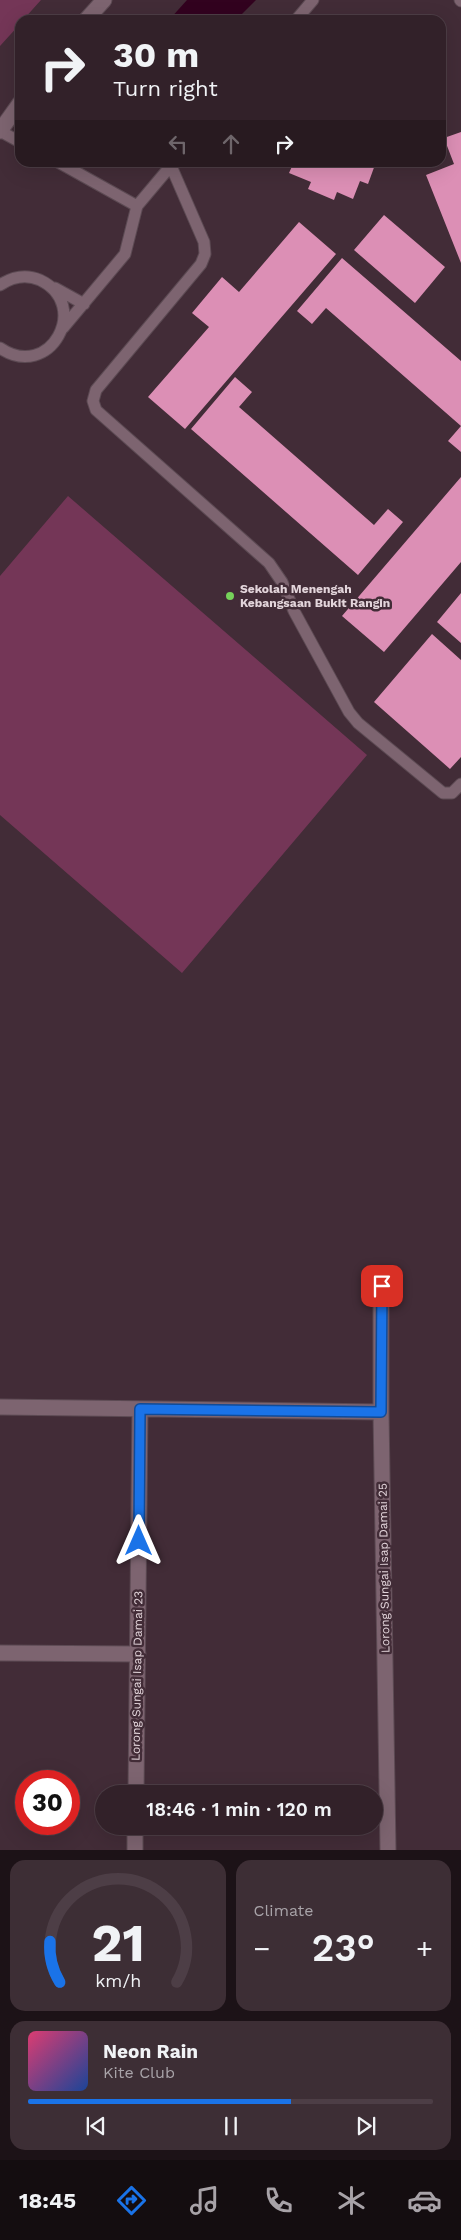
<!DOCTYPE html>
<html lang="en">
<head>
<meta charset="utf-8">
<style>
  body { margin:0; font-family:"Work Sans",sans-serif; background:#3d2e35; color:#f1f3f6; height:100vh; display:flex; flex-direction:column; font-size:19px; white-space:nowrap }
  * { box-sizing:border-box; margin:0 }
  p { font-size:16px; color:#a8a3a8 }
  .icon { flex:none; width:28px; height:28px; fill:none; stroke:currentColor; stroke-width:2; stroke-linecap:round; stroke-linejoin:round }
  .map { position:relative; height:1850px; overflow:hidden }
  .sheet { display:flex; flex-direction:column; gap:10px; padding:10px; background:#1c1217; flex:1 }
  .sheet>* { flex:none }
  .hud { position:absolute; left:15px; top:15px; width:431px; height:152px; border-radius:15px; box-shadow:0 5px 20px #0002,0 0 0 1px #4d3e46; background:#322129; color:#f1f3f6; overflow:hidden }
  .speed { position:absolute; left:15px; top:1770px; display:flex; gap:10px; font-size:25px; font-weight:700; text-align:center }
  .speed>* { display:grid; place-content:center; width:65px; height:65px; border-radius:50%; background:#322129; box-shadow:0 5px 20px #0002,0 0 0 1px #4d3e46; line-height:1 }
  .speed .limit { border:8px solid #d22; background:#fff; color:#111 }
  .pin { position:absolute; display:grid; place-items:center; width:42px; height:42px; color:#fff; margin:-21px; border-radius:10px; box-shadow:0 2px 8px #0006 }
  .me { position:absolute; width:55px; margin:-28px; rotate:0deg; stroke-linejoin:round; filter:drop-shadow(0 0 4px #0008) }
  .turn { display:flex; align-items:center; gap:18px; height:105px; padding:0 15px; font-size:22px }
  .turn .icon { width:65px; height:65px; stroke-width:2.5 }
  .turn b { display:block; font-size:35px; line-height:42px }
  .lanes { display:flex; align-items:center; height:48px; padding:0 15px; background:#0003; justify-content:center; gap:25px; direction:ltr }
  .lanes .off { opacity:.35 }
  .big { font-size:38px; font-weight:600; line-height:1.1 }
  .sheet .card { flex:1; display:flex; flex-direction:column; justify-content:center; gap:8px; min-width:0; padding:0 18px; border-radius:15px; background:#3d2e35 }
  .sheet .dial { align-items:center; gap:0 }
  .dial svg { height:130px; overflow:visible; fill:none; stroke:#4d3e46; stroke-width:7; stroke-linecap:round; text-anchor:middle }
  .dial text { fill:#f1f3f6; stroke:none }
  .song { display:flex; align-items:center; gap:15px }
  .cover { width:60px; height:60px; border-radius:8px; background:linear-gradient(135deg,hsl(340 70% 55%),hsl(220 70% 35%)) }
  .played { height:5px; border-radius:2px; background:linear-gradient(90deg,#1a73e8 65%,#4d3e46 65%) }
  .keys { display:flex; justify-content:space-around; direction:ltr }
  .heat { display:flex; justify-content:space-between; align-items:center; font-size:28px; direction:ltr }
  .sheet .tiles { flex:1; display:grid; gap:10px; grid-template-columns:1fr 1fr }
  .card:last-child { grid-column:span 2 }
  .trip { position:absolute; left:95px; top:1785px; width:288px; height:50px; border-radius:25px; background:#322129; box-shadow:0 5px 20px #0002,0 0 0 1px #4d3e46; font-weight:600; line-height:50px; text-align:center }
  .tab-bar { display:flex; height:80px; justify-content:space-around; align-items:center; background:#140d10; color:#a8a3a8 }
  .tab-bar .icon { width:35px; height:35px }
  .tab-bar .on { color:#1a73e8 }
  .tab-bar b { font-size:22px; color:#f1f3f6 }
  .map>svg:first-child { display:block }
  .green { fill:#743657 }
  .water { fill:#32021f }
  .building { fill:#dc8fb5 }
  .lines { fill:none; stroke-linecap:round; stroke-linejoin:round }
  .service-casing { stroke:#5c4a53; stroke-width:13 }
  .minor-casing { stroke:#5c4a53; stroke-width:17 }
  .tertiary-casing { stroke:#5c4a53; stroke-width:17 }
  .service { stroke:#7d6470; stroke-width:11 }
  .minor { stroke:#7d6470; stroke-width:15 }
  .tertiary { stroke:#7d6470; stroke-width:15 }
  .route-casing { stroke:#114b97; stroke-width:12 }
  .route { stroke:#1a73e8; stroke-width:9 }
  .poi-dot { fill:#76d25a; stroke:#422c37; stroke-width:2 }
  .labels { text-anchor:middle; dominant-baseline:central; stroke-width:5; stroke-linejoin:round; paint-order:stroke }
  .poi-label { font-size:12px; font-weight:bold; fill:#e3d5db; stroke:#422c37; text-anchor:start }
  .street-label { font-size:12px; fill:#e3d5db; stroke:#422c37 }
</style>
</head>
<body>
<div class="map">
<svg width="461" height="1850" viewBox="0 0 461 1850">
  <rect width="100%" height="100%" fill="#422c37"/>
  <!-- green -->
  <path class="green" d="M0 0H41L23 20H20V24L0 46Z
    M68 496 367 755 182 973 0 815V576Z"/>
  <!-- water -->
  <path class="water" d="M187 0H256L236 20H169Z"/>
  <!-- building -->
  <path class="building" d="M461 132V263L426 175 454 164 444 138Z
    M294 162H376L368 184 360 181 353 199 337 192 334 200 308 189 311 182 289 173Z
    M384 215 445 267 415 303 354 250Z
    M299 222 336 254 185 429 148 397 209 327 192 313 222 277 239 292Z
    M342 258 461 361V426L326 308 312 324 297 311Z
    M235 377 252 392 239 407 374 525 388 509 403 522 358 575 191 429Z
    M461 426V452L448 441Z
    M461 477V562L384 652 342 616Z
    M461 593V643L437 622Z
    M432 634 461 660V757L450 769 374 702Z"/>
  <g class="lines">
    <defs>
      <path id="service" d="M460 0 461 1
        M296 20 313 0
        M0 131 20 142
        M58 162 137 206 174 162
        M171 166 204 242 205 254 201 264 96 390 93 401 96 410 269 563 282 582 294 611 349 712 358 723 443 793H452L461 784
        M0 285C12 277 26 274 40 280 92 305 50 382 0 348
        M55 288 84 304
        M63 328 125 254 137 206"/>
      <path id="minor" d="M381 1287V1412L388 1850
        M0 1407 381 1412
        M0 1653 138 1654
        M136 1794 140 1409
        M135 1850V1826"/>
      <path id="tertiary" d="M86 20 104 0
        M0 131 20 103"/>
    </defs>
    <!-- service casing -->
    <use href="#service" class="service-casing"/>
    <!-- minor casing -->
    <use href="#minor" class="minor-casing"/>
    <!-- tertiary casing -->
    <use href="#tertiary" class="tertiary-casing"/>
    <!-- service -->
    <use href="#service" class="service"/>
    <!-- minor -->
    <use href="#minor" class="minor"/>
    <!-- tertiary -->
    <use href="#tertiary" class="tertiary"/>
  </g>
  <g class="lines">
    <defs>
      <path id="route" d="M139 1541 140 1409 381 1412 382 1286"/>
    </defs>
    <!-- route casing -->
    <use href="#route" class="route-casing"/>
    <!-- route -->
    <use href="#route" class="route"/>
  </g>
  <!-- markers -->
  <circle class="poi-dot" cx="230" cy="596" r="5"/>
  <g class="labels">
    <!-- poi labels -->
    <g class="poi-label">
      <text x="240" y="589">Sekolah Menengah<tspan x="240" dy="14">Kebangsaan Bukit Rangin</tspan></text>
    </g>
    <!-- street labels -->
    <g class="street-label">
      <text transform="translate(384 1568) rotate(-91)">Lorong Sungai Isap Damai 25</text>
      <text transform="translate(137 1676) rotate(-89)">Lorong Sungai Isap Damai 23</text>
    </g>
  </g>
</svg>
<div class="speed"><div class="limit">30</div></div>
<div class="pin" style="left:382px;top:1286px;background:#d93025"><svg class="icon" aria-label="arrive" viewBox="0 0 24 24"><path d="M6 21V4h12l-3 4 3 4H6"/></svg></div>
<svg class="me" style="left:139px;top:1541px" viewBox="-20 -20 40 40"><path d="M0-17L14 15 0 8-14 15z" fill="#1a73e8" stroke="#fff" stroke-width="4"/></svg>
<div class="trip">18:46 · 1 min · 120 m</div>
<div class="hud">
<div class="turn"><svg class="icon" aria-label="right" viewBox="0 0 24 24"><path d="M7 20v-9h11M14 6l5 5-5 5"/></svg><div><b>30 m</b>Turn right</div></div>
<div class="lanes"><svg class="icon off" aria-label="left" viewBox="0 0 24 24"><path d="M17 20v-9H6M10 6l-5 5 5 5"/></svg><svg class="icon off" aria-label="ahead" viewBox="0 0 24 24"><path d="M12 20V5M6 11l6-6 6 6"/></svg><svg class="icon" aria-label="right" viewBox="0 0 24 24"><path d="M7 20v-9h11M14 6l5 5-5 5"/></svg></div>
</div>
</div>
<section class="sheet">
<div class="tiles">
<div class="card dial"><svg viewBox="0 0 100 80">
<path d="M14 69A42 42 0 1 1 86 69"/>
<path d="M14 69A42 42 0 0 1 8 44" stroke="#1a73e8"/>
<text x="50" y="56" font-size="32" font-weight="700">21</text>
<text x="50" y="72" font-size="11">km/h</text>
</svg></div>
<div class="card"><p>Climate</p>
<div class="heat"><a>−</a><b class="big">23°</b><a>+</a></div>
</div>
<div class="card">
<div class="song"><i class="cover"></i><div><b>Neon Rain</b><p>Kite Club</p></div></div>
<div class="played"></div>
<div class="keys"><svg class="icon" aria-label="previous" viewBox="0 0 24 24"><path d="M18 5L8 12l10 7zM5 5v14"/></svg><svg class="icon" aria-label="pause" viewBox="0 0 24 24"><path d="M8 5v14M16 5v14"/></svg><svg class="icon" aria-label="next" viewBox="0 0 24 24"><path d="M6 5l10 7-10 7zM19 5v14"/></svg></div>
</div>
</div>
</section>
<nav class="tab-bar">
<b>18:45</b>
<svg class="icon on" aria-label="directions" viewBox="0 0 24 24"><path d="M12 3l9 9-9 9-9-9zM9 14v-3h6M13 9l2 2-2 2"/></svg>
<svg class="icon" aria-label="music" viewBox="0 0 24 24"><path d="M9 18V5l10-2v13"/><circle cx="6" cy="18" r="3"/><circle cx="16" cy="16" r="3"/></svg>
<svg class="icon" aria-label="phone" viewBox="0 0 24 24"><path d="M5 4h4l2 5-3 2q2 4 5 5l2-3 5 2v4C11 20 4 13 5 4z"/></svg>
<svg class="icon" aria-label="climate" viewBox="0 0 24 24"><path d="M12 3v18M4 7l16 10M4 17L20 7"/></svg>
<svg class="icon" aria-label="car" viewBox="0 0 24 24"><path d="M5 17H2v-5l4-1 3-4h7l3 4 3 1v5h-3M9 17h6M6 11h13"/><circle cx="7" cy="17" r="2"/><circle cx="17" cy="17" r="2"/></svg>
</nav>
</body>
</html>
